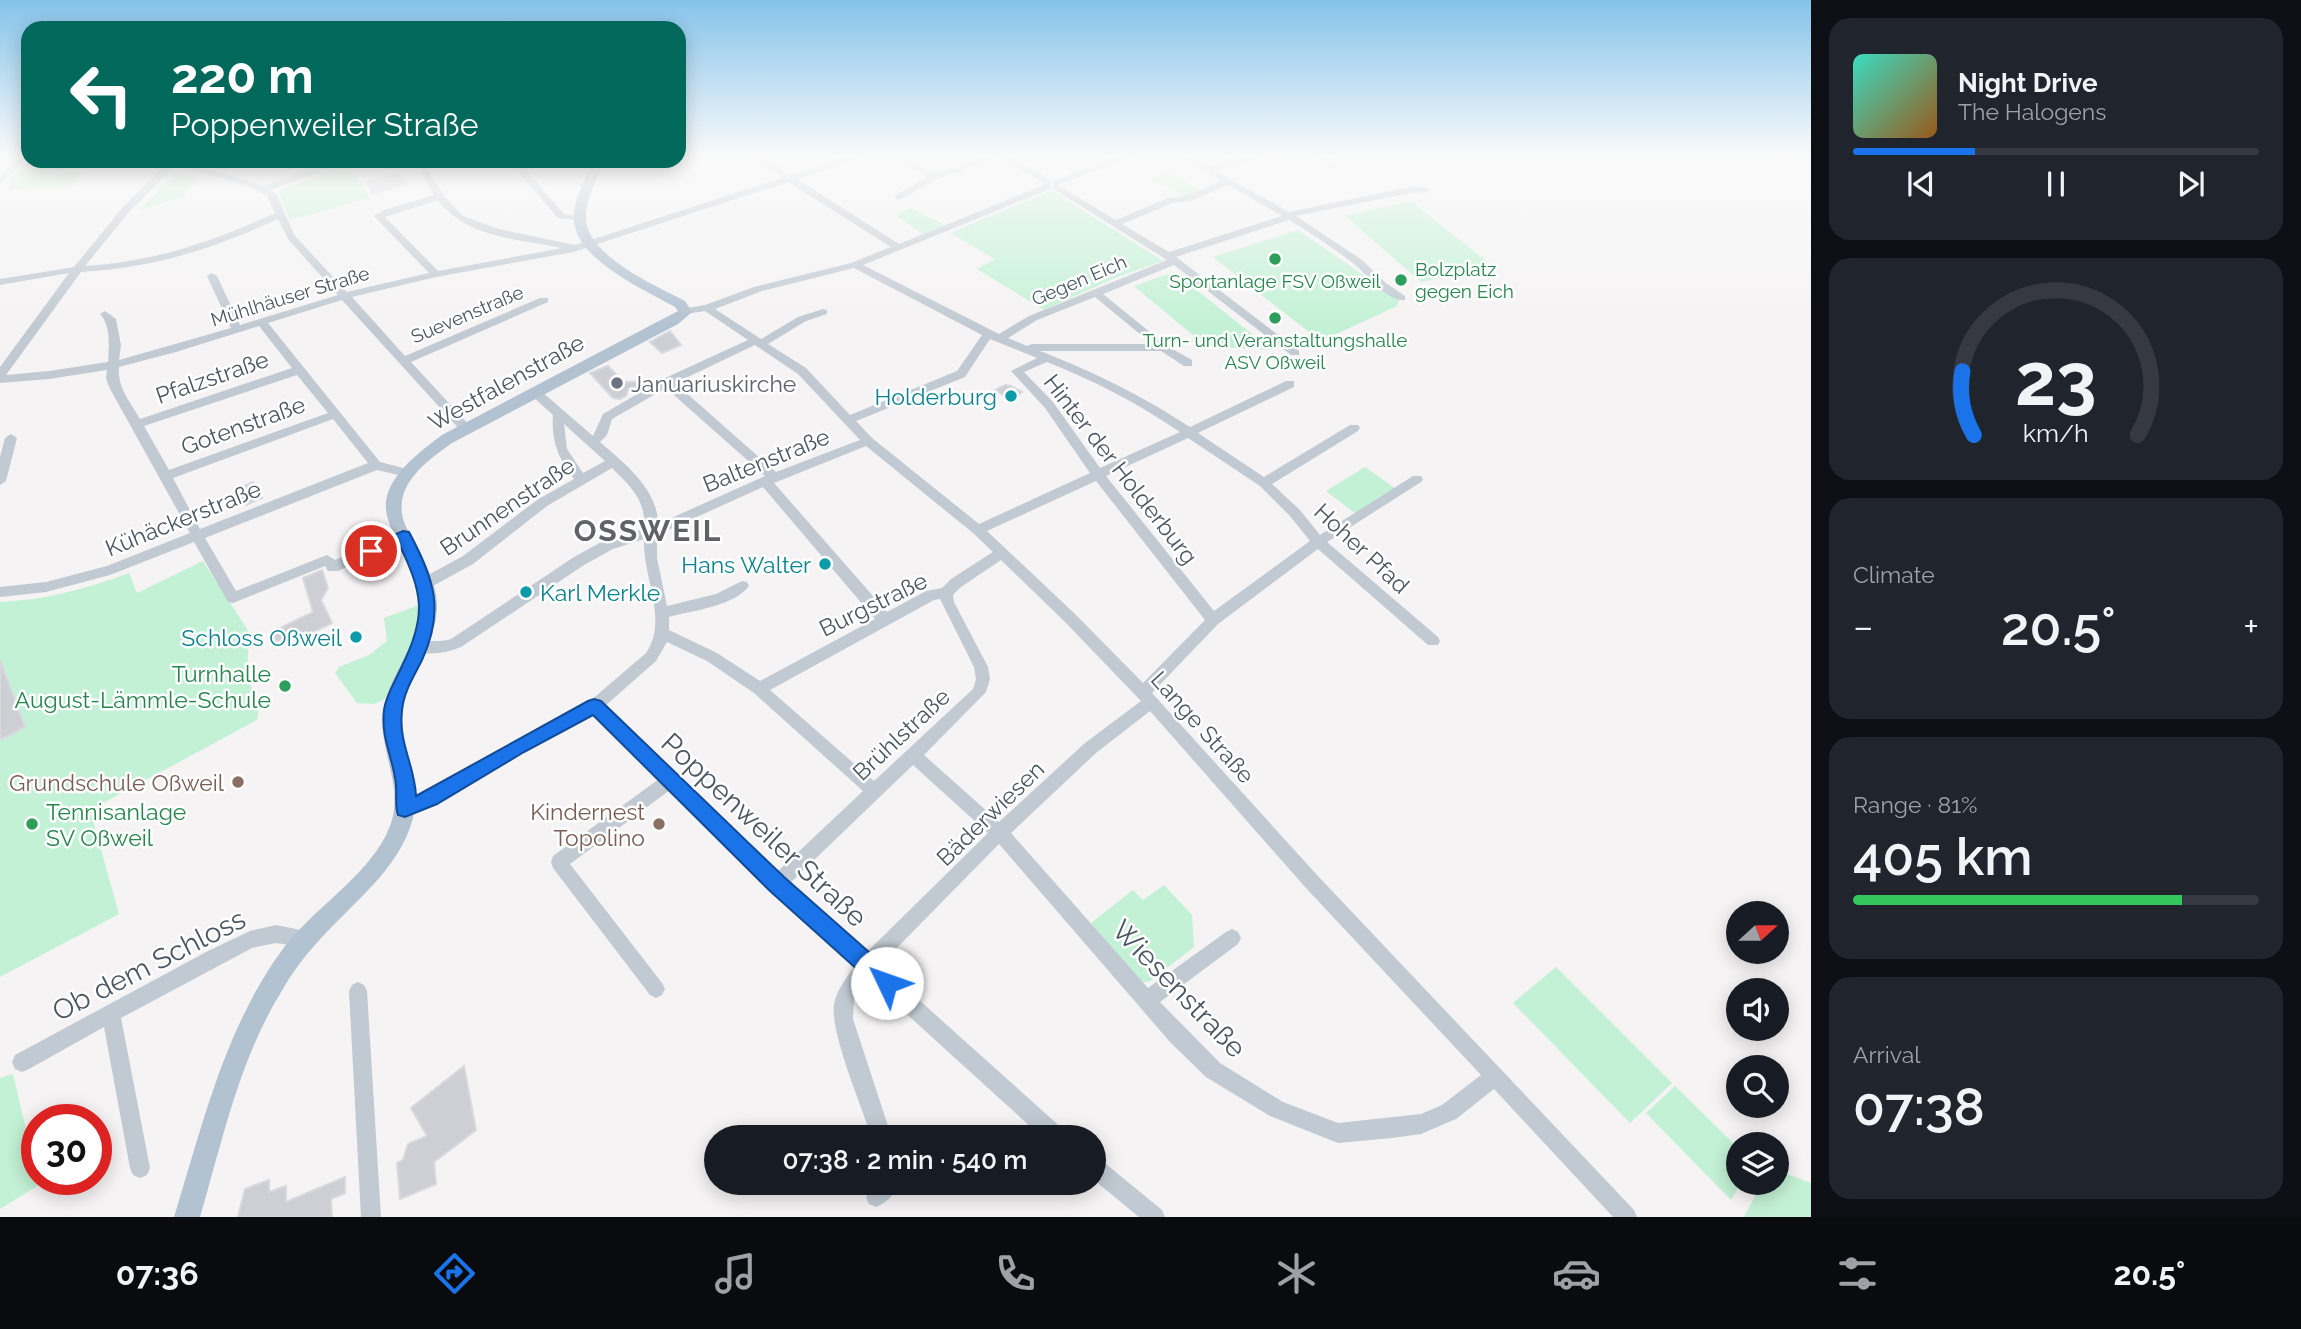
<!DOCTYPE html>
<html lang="en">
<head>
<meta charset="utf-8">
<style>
  body { margin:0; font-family:Raleway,sans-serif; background:#20242c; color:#f1f3f6; height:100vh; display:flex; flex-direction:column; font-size:26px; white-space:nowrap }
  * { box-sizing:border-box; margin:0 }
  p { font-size:23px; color:#9ea1a6 }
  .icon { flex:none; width:38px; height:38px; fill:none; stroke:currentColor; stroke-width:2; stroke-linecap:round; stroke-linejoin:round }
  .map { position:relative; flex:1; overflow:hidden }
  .sheet { display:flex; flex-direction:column; gap:18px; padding:18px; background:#0d0f14; width:490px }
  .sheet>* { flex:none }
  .hud { position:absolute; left:21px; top:21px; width:665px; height:147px; border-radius:21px; box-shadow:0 4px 18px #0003; background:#00695c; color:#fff; overflow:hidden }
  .needle { width:46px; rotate:69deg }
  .fabs { position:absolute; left:1726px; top:901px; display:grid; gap:14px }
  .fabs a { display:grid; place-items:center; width:63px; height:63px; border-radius:50%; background:#171b24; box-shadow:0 4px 18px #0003; font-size:35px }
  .speed { position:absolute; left:21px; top:1104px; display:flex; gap:14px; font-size:35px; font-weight:700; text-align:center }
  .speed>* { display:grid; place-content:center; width:91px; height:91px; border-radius:50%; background:#171b24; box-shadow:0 4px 18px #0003; line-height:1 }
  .speed .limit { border:10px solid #d22; background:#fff; color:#111 }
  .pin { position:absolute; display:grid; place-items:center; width:60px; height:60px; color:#fff; margin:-30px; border:4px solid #fff; border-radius:50%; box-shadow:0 2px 7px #0007 }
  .me { position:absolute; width:77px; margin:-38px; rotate:312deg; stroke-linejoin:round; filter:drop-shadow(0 0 5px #0008) }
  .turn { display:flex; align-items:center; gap:24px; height:147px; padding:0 35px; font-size:32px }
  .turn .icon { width:91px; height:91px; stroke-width:2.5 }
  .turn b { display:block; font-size:49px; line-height:60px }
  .big { font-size:52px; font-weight:600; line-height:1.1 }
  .sheet .card { flex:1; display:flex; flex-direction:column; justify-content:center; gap:10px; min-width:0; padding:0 24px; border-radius:21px; background:#20242c }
  .sheet .dial { align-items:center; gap:0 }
  .dial svg { height:182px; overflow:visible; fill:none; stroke:#363941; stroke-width:7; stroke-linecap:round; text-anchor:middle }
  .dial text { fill:#f1f3f6; stroke:none }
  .song { display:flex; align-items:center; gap:21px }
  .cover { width:84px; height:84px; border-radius:10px; background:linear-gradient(135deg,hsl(170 70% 55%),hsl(30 70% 35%)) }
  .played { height:7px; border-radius:4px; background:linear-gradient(90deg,#1a73e8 30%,#363941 30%) }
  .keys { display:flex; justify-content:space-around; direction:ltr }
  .heat { display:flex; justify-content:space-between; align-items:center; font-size:38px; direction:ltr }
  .charge { height:10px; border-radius:5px; background:linear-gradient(90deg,#34c759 81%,#363941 0) }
  .trip { position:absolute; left:704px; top:1125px; width:402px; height:70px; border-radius:35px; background:#171b24; box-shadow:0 4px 18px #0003; font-weight:600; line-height:70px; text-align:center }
  .dock { display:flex; height:112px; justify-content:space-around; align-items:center; background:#090b0e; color:#9ea1a6 }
  .dock .icon { width:49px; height:49px }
  .dock .active { color:#1a73e8 }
  .dock b { font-size:32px; color:#f1f3f6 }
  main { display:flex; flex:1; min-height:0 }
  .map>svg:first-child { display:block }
  .green { fill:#c3f1d5 }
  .building { fill:#cdcfd5; stroke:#d7d9de; stroke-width:2 }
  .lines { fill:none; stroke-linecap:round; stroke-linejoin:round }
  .minor { fill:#c1cad2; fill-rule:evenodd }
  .major { fill:#b3c2d1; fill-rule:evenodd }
  .route { fill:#1a73e8; stroke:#114b97; stroke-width:2 }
  .leisure-dot { fill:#2e9e5b; stroke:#fff; stroke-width:2.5 }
  .worship-dot { fill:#6b7280; stroke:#fff; stroke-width:2.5 }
  .culture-dot { fill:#0f9aa8; stroke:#fff; stroke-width:2.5 }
  .education-dot { fill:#8d6e63; stroke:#fff; stroke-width:2.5 }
  .labels { text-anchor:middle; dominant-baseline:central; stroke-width:5; stroke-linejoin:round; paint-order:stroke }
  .far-leisure-label { font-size:19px; fill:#27864d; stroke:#fff }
  .far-street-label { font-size:19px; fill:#4a5661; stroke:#fff }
  .street-label { font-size:23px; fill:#4a5661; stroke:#fff }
  .worship-label { font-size:23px; fill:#5b616d; stroke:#fff; text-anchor:start }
  .culture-label { font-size:23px; fill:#0d838f; stroke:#fff; text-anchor:end }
  .leisure-label { font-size:23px; fill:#27864d; stroke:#fff; text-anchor:end }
  .education-label { font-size:23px; fill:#785e54; stroke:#fff; text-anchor:end }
  .near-street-label { font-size:28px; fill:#4a5661; stroke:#fff }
  .district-label { font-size:30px; font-weight:bold; letter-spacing:2px; fill:#5f6368; stroke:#fff }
</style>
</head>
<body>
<main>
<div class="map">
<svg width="1811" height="1217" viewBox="0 0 1811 1217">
  <rect width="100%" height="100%" fill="#f5f3f3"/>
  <!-- green -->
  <path class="green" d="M350 163 370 198 290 220 279 193 281 190Z
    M52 169 49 173 84 172 71 187 9 189 12 184 9 180 18 170Z
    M1166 171 1201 190 1186 197 1151 178Z
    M176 172 200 178 181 197 140 210Z
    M1048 192H1054L1163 261 1115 278 1044 310 977 269 995 259 950 233Z
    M1411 201 1492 266 1421 282 1345 216Z
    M911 208 945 225 923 234 895 215Z
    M1298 230 1399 300 1397 306 1321 341 1260 294 1302 278 1258 293 1213 257Z
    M1174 272 1272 350 1206 346 1134 286Z
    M1365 467 1396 489 1356 514 1326 491Z
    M203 561 249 632 247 679 260 702 257 720 90 810 119 914 0 977V602C45 600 86 589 129 573L137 593Z
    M419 605 415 639 385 699 374 704 357 703 335 673 339 667 369 655 387 641 384 618Z
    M1164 885 1192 915 1194 947 1150 981 1144 982 1135 977 1091 923 1133 890 1143 900Z
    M1556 967 1672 1083 1630 1123 1513 1003Z
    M13 1074 39 1185 0 1209V1078Z
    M1675 1086 1738 1148V1183H1741L1731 1200 1646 1113Z
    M1776 1170 1811 1183V1217H1744L1762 1183H1776Z"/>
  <!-- building -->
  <path class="building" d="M400 172 407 184 373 194 365 182Z
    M670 331 681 345 662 353 650 342Z
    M608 366 623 382 650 381 628 390 626 396 620 399 613 398 590 373Z
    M1005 385 1011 386 1022 392 1012 400 995 390Z
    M253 482 262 498 246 505 237 489Z
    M322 570 328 588 321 600 332 623 297 640 294 633 276 642 272 632 313 612 303 578Z
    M0 660 25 727 0 740Z
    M464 1066 476 1130 434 1162 436 1184 400 1199 397 1163 403 1160 408 1144 427 1136 411 1108Z
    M345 1177V1193L331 1199 332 1217H238L245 1189 269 1180V1192L286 1186V1202Z"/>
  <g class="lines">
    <!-- minor -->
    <path class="minor" d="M20 155H28V157L0 184V176Z
      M749 155H758L791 175 853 155H865L864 157 797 179 899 244 1046 184 1000 157 937 179 899 200 894 197 896 195 927 177 893 155H903L935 174 990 155H1009L1051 180 1053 182 1049 185 1052 187 1050 189 863 265 999 334 1029 316 1167 260 1052 188 1056 185 1052 183 1054 181 1124 155H1135L1058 185 1116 220 1168 198 1186 196 1221 181 1178 155H1188L1207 166 1250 155H1263L1262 157 1214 170 1289 212 1410 187 1428 188V192L1410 193 1296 216 1362 260 1386 283 1405 296V300C1387 302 1366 273 1353 263 1332 247 1311 233 1289 220L1176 257 1299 351V355H1291L1174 265 1103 294 1167 346 1192 360V366H1184L1161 351H1040C1096 373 1139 394 1190 427L1286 381H1294V387L1198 433 1264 477 1350 425H1358L1360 428 1358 431 1272 484 1300 510 1320 535 1413 476H1421L1423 479 1421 482 1327 542 1438 637 1440 641 1438 645H1428L1318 549 1218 624 1152 693 1317 875 1634 1210 1637 1217H1613L1494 1089 1456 1119 1421 1134 1392 1138 1338 1143 1270 1116 1206 1077 1170 1042 999 844 880 965 1065 1131 1068 1138H1043L868 979 854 1000 853 1019 892 1138H872C862 1108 830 1032 834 1005 836 991 846 978 855 966L771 890 670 790 570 864 662 983 665 989 662 995 656 998 650 995 553 868 551 862 553 856 659 779 593 714 523 752 436 804 405 816 399 814 397 809 399 804 424 794 513 742 590 701 646 653C669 619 642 576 644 539L613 549 584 565 461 647C446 653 431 656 415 651L413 647 415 643C427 639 439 643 451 639L574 557 603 541 644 529C646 500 632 488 612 468L547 506 473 564 429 588 424 589 417 584 419 580 463 556 537 500 574 479C558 458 551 441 553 415L533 397V391H541L593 436 603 414 663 379 748 340 705 311 685 314 680 311 681 309 705 305 754 287 851 263 891 247 788 182 573 252 436 277 352 297 405 356 540 298H548V302L411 362 470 426 472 429 470 432H462L342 300 268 323 380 462 411 470 413 473 407 477 377 470 205 538 236 591 327 555 335 560 403 531 410 536 408 539 338 571H328L325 566 233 603 228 602 194 542 110 575 46 592 0 597V587L46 582 107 566 190 533 109 387 106 378 107 370 49 379 0 383V367L69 273 0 285V279L74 267 123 207 168 161H182L264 186 334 161H347L271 190 276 194 295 236 347 292 429 273 374 216 384 210 434 195 414 161H422L445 197 463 216 499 229 575 245 782 178ZM176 165 253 188 267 196 275 213C211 242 157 261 85 266L129 212ZM1228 185 1282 216 1169 252 1122 224 1173 203 1191 201ZM438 200C466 238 519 239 562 248L438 271 385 217ZM278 219 288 239 338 295 240 325 217 276 212 273 207 276 231 328 119 360 121 345 116 319 105 311 100 314C111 326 109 346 108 362L49 371 6 375 81 272C156 267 210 250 278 219ZM854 268 982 335 957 371 850 415 806 368 768 344 806 321 827 314V310L823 309 798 317 761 339 715 309 762 291ZM1095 297 1152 344H1032L1027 346 1008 338 1037 320ZM259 326 292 368 140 419C130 402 117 387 119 367L176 352ZM990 339 1037 358 1011 371 1045 408 1090 473 979 524 872 438 856 421 965 377ZM755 345 798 374 860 440 776 472 675 383ZM1047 362C1095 381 1137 403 1180 432L1100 468 1053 402 1024 372ZM297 375 328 413 169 470 144 426ZM666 388 765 476 658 524C658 489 624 463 600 442L607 435 612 419ZM333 419 368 463 200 529 173 478ZM564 424 605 461 583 473 567 449ZM1188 438 1260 486 1290 516 1310 541 1214 611 1106 476ZM866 446 973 533 993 552 951 579 942 588 926 591 887 612 774 483ZM1096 481 1205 620 1143 683 1076 615 987 531ZM763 487 875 619 760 681 717 653 669 630V617C693 610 733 607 749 586L747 582 742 581 716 594 667 606 657 558V535ZM1001 560 1066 623 1141 701 1085 743 999 822 924 755 986 692 990 679 988 667 954 602 953 595 961 587ZM940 599 974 667 976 679 973 689 874 781 770 690 934 600ZM667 642 707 661 754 693 863 791 777 872 605 706 656 661ZM1150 711 1305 887 1481 1075 1442 1105 1421 1114 1338 1123 1283 1102 1220 1063 1160 1002 1238 944 1241 938 1238 932 1232 929 1226 932 1148 988 1011 833 1096 753ZM913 765 988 833 866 953 789 884Z
      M1313 155H1322L1340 167 1332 169Z
      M509 161H518L564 214 583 217V221L558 218Z
      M11 434 17 438 6 481 0 485V457L5 438Z
      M276 925 311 932 314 938 311 944 305 947 276 943 252 948 121 1018 150 1168 147 1175 140 1178 133 1175 130 1168 104 1027 29 1069 22 1072 15 1069 12 1062 15 1055 208 951 250 931Z
      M358 982 364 985 367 991 381 1217H361L349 991 352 985Z
      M1094 1157 1101 1160 1162 1210 1165 1217H1139L1094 1180Z
      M875 1183H899C895 1194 887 1203 876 1207L869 1204 866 1197Z"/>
    <!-- major -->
    <path class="major" d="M593 161H605C597 179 586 197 586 217 585 255 656 286 685 301L692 312 678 324 452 443C427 461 392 485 404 522 409 535 417 547 423 560 430 574 437 589 437 605 437 644 408 673 403 710 398 743 421 775 415 808 406 863 359 897 324 935 307 953 292 972 280 994 239 1061 222 1142 200 1217H174C202 1127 224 1031 280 953 310 909 371 876 390 826 405 786 378 751 383 711 388 678 414 651 418 618 429 532 325 519 442 435L678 311 675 307C645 290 572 258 574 217 574 197 586 179 593 161Z"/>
  </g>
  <!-- sky -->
  <linearGradient id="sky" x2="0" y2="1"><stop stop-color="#85c3ea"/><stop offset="0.48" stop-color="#fafafa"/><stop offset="1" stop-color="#fafafa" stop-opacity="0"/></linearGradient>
  <rect width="1811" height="325" fill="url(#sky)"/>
  <!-- route -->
  <path class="route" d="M403 531 409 532C434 579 445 610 422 660 414 676 403 693 402 711 398 743 415 766 416 796L588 701 594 699 601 701 784 877 895 975 898 983 895 990 887 993 880 990 770 891 593 715 524 752 437 804 405 817 398 815C394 804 398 790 395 778 391 753 381 737 384 710 386 695 396 680 402 666 427 616 423 593 399 544L371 556 363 551 366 547Z"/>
  <!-- markers -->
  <g class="leisure-dot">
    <circle cx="1275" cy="259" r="7"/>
    <circle cx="1401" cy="280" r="7"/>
    <circle cx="1275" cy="318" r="7"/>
    <circle cx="285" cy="686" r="7"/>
    <circle cx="32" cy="824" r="7"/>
  </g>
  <circle class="worship-dot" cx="617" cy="383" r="7"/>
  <g class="culture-dot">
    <circle cx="1011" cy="396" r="7"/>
    <circle cx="825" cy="564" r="7"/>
    <circle cx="526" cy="592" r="7"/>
    <circle cx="356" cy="637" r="7"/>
  </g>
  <g class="education-dot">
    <circle cx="238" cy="782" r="7"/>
    <circle cx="659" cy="824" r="7"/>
  </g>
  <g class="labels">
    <!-- far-leisure labels -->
    <g class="far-leisure-label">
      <text x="1415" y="269" text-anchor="start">Bolzplatz<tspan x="1415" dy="22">gegen Eich</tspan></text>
      <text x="1275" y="281">Sportanlage FSV Oßweil</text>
      <text x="1275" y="340">Turn- und Veranstaltungshalle<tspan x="1275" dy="22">ASV Oßweil</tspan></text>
    </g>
    <!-- far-street labels -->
    <g class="far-street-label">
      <text transform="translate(1079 280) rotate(-23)">Gegen Eich</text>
      <text transform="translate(290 296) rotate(-17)">Mühlhäuser Straße</text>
      <text transform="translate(467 314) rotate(-23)">Suevenstraße</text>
    </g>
    <!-- street labels -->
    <g class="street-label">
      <text transform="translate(212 377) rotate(-19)">Pfalzstraße</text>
      <text transform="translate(506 382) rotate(-29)">Westfalenstraße</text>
      <text transform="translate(243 425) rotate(-20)">Gotenstraße</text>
      <text transform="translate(766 460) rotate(-22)">Baltenstraße</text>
      <text transform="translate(1121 469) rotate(52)">Hinter der Holderburg</text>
      <text transform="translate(507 506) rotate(-34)">Brunnenstraße</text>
      <text transform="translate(183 518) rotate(-22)">Kühäckerstraße</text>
      <text transform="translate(1362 548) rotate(43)">Hoher Pfad</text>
      <text transform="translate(873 604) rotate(-26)">Burgstraße</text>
      <text transform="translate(1203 727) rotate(48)">Lange Straße</text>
      <text transform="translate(901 734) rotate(-43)">Brühlstraße</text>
      <text transform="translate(990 813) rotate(-44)">Bäderwiesen</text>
    </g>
    <!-- worship labels -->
    <g class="worship-label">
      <text x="631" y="383">Januariuskirche</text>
    </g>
    <!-- culture labels -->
    <g class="culture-label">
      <text x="997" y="396">Holderburg</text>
      <text x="811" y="564">Hans Walter</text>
      <text x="540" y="592" text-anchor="start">Karl Merkle</text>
      <text x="342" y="637">Schloss Oßweil</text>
    </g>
    <!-- leisure labels -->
    <g class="leisure-label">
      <text x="271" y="673">Turnhalle<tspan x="271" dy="26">August-Lämmle-Schule</tspan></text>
      <text x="46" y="811" text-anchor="start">Tennisanlage<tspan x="46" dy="26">SV Oßweil</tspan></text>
    </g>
    <!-- education labels -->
    <g class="education-label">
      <text x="224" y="782">Grundschule Oßweil</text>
      <text x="645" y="811">Kindernest<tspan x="645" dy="26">Topolino</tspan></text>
    </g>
    <!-- near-street labels -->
    <g class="near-street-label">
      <text transform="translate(764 830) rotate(43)">Poppenweiler Straße</text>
      <text transform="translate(149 965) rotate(-27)">Ob dem Schloss</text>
      <text transform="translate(1179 989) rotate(46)">Wiesenstraße</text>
    </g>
    <!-- district labels -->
    <g class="district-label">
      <text x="648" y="530">OSSWEIL</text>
    </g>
  </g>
</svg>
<div class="fabs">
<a><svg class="needle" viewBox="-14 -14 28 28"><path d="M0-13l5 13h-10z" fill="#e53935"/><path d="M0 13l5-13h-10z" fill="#9ea1a6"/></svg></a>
<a><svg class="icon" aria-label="sound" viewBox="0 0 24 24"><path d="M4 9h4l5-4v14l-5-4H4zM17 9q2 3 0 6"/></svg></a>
<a><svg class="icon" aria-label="search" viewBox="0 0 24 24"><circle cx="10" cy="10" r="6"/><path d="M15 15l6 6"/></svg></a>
<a><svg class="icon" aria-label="layers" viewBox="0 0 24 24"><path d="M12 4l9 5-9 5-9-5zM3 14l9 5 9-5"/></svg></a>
</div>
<div class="speed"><div class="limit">30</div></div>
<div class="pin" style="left:371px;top:551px;background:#d93025"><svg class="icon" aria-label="arrive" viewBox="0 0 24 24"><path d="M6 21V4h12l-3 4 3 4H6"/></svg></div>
<svg class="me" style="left:887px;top:983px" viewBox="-20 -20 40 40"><circle r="19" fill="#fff"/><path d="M0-13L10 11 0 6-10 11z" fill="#1a73e8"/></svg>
<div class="trip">07:38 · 2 min · 540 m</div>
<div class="hud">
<div class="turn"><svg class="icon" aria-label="left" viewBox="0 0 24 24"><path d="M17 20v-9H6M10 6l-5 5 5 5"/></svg><div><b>220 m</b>Poppenweiler Straße</div></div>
</div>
</div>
<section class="sheet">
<div class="card">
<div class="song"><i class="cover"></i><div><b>Night Drive</b><p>The Halogens</p></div></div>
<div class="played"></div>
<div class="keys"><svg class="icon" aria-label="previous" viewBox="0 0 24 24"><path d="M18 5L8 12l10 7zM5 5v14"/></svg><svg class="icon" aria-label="pause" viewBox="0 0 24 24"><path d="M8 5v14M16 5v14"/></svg><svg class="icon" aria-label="next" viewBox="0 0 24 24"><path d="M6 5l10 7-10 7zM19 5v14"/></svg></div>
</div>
<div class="card dial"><svg viewBox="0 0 100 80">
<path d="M14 69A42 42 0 1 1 86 69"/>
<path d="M14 69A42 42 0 0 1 9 41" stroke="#1a73e8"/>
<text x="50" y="56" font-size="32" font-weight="700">23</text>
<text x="50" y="72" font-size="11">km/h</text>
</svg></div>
<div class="card"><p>Climate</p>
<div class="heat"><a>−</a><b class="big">20.5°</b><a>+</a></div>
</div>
<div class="card"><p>Range · 81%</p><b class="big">405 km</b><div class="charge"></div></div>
<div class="card"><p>Arrival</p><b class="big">07:38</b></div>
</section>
</main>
<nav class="dock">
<b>07:36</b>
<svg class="icon active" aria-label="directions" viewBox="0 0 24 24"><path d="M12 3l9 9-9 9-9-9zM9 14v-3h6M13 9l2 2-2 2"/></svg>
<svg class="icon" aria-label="music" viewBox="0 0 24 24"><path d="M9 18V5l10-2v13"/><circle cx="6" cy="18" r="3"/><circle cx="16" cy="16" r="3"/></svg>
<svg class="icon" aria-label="phone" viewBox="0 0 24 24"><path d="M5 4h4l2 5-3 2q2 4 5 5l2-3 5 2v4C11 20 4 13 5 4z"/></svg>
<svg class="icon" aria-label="climate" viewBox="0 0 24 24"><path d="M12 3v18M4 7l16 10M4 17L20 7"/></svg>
<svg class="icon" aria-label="car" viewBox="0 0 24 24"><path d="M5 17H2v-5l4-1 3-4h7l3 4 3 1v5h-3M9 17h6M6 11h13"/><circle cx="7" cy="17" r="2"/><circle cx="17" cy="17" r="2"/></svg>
<svg class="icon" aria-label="filters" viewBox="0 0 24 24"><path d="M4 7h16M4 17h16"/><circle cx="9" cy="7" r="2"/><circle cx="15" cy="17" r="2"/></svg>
<b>20.5°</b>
</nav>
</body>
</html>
